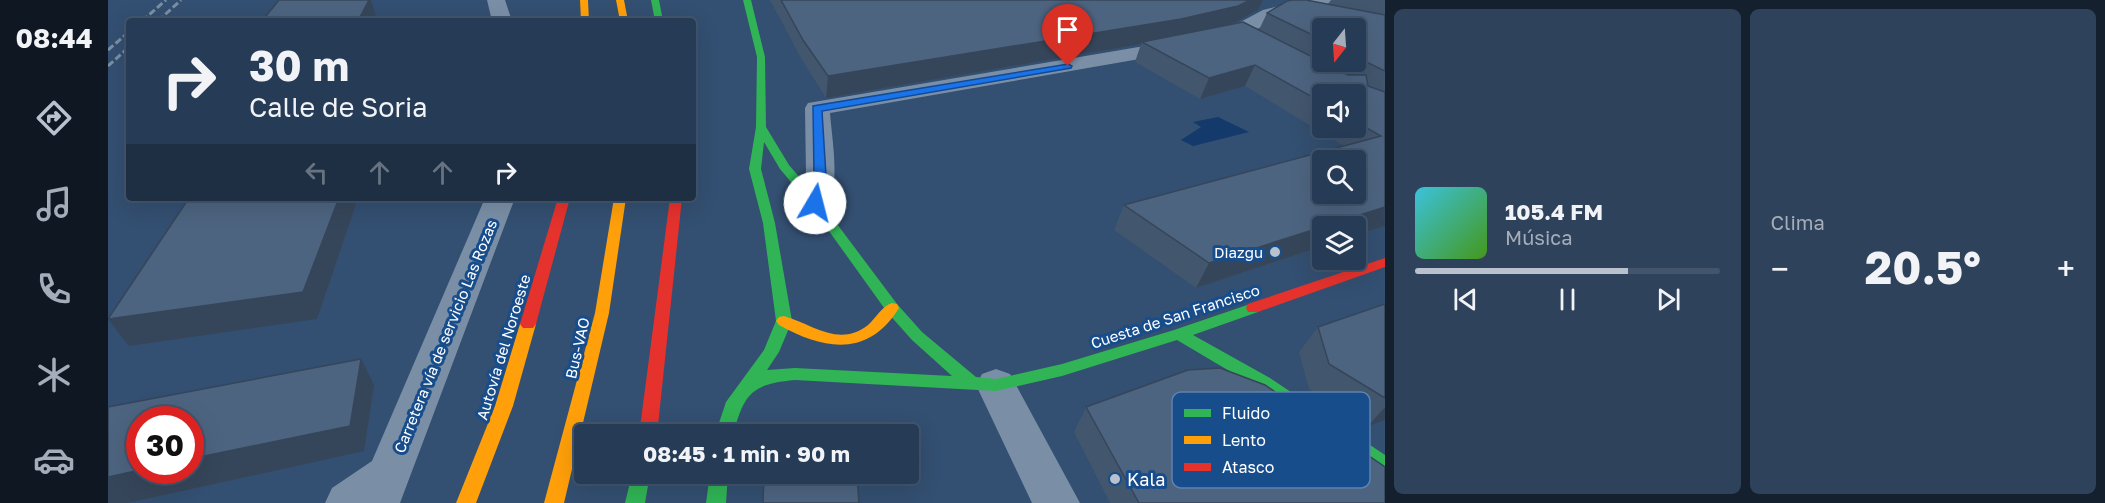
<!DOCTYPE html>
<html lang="es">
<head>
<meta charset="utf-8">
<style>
  body { margin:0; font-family:"Golos Text",sans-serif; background:#2e425b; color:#f1f3f6; height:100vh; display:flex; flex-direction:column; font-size:22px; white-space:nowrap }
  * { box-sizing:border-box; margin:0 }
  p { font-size:20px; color:#a4adb9 }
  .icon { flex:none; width:33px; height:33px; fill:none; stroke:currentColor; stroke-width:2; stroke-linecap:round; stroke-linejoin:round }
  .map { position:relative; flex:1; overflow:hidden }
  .side { display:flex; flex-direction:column; gap:9px; padding:9px; background:#15202f; width:720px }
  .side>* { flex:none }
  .top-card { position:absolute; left:18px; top:18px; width:570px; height:183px; border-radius:6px; box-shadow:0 6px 24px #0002,0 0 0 2px #42556c; background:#263b55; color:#f1f3f6; overflow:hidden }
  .needle { width:39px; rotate:197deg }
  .buttons { position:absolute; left:1204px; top:18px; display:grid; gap:12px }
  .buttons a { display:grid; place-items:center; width:54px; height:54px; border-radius:6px; background:#263b55; box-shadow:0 6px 24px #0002,0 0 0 2px #42556c; font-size:30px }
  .speed { position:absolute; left:18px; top:406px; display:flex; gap:12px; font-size:30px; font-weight:700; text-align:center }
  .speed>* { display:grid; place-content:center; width:78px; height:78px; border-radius:50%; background:#263b55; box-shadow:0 6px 24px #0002,0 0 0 2px #42556c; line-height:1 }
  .speed .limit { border:9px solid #d22; background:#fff; color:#111 }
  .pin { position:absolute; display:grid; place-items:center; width:51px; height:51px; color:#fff; margin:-62px -26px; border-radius:50% 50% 50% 0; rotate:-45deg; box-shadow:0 0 6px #0007 }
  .pin .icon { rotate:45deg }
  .me { position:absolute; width:66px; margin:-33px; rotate:8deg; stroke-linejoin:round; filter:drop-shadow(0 0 4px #0008) }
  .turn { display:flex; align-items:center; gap:21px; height:126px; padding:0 24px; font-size:27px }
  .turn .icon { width:78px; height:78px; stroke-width:2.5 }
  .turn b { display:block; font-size:42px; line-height:51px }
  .lanes { display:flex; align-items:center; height:57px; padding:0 24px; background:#0003; justify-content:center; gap:30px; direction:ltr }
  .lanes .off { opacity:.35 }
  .big { font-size:45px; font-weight:700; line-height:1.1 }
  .side .card { flex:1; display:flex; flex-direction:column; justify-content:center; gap:9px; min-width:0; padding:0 21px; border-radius:9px; background:#2e425b }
  .song { display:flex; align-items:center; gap:18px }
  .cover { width:72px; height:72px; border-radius:9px; background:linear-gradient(135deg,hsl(190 70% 55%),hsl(100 70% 35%)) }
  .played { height:6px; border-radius:3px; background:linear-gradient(90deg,#b8c1cd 70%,#42556c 70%) }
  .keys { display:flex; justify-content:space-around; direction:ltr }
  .heat { display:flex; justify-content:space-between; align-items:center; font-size:33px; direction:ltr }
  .side .tiles { flex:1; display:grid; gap:9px; grid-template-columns:repeat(2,1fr) }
  .trip { position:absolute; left:466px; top:424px; width:345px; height:60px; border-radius:6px; background:#263b55; box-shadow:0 6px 24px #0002,0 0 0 2px #42556c; font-weight:700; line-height:60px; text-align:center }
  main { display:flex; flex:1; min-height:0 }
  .dock { display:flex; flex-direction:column; width:108px; justify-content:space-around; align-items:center; background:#0f1822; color:#a4adb9 }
  .dock .icon { width:42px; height:42px }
  .dock .active { color:#b8c1cd }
  .dock b { font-size:27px; color:#f1f3f6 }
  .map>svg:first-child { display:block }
  .water { fill:#133a6b }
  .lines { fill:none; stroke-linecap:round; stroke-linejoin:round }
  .street { fill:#7a8fa6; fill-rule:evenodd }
  .fast { fill:#30b455; fill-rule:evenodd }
  .slow { fill:#ff9f0a; fill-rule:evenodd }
  .jam { fill:#e5322d; fill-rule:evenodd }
  .rail { stroke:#7b8fa4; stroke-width:3; stroke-dasharray:7 3; stroke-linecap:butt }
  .wall { fill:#42566e; fill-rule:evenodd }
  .shaded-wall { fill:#36465a }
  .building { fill:#4d6480; stroke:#36465a; stroke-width:1.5; fill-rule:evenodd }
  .route { fill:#1a73e8; stroke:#114b97; stroke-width:1.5 }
  .poi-dot { fill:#b8c1cd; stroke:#184d8c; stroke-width:2 }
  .labels { text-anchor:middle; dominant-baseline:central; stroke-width:6; stroke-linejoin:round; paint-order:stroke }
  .poi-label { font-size:15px; fill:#fff; stroke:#184d8c; text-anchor:end }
  .street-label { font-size:15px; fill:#fff; stroke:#184d8c }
  .near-poi-label { font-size:18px; fill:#fff; stroke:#184d8c; text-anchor:start }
  .key { fill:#184d8c; stroke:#5d82ae; stroke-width:1.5 }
  .key-label { font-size:16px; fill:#fff }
</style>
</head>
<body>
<main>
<nav class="dock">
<b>08:44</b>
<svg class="icon active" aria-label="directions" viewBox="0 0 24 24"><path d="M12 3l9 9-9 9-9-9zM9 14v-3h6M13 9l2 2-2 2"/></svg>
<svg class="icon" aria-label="music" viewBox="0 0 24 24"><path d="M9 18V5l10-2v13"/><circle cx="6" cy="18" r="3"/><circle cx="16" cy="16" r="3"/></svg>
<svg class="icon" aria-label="phone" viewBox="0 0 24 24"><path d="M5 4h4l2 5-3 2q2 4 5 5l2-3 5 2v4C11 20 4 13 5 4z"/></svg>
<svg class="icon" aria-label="climate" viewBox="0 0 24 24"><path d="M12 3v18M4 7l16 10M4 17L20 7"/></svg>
<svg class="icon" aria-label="car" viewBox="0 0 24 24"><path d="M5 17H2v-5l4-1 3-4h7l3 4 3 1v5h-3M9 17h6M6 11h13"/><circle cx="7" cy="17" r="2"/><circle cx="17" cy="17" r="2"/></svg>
</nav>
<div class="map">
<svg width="1277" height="503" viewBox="0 0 1277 503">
  <rect width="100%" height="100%" fill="#334f71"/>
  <!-- water -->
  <path class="water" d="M1110 117 1141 132 1085 146 1073 140 1093 127 1085 122Z"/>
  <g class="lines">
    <!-- street -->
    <path class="street" d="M379 0H397L404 21H384Z
      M1195 0H1227L1225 4 1169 18 1137 36 1066 53 722 113C724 140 733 187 718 209L707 212 696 209 692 203 698 175 697 108 700 103 1066 41 1123 27 1155 10Z
      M377 198H407L292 503H217L224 488 264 461Z
      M888 369 902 374 972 503H924L868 385 874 374Z"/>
    <!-- fast -->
    <path class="fast" d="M543 0H551L555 21H547Z
      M635 0H643L657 57 658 127 681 165 711 200 789 304 814 332 868 377 888 379 954 364 1066 330 1145 303 1150 304 1152 308 1150 312 1085 335 1162 378 1277 455V473L1270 471 1150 388 1069 340 954 376 888 391 687 380C643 384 636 394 625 435H607L618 402 656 350 668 321 655 223 641 169 648 127 649 57ZM656 142 672 169 703 206 779 312 804 340 844 376 687 368 659 370 671 352 684 321 667 223 653 169Z
      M524 474H542L537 503H517Z
      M602 474H620L618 503H598Z"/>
    <!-- slow -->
    <path class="slow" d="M472 0H480L481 21H473Z
      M508 0H516L520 21H512Z
      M506 198H518L501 313 456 503H436L487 313Z
      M784 303 789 304 791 308C760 358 716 350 671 325L668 321 671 317 676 316C704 324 731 348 760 325 768 318 774 306 784 303Z
      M420 319 425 320 428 324 405 406 368 503H348L387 406 412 324 415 320Z"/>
    <!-- jam -->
    <path class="jam" d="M450 198H462L428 324 425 328H415L412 324Z
      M562 198H574L549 435H531Z
      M1277 258V267L1150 312H1140L1138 308 1140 304Z"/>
    <!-- rail -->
    <path class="rail" d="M34 21 58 0
      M50 21 73 0
      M0 50 21 32
      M0 66 21 47"/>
  </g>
  <!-- wall -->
  <path class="wall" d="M662 0H1155L1150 10 1123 24 1151 30 1159 13 1220 4 1223 0H1277V226L1088 288 1006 230 1016 205 1236 146 1137 86 1092 99 1027 62 1033 44 718 98 694 60ZM1215 28H1248V62H1215ZM1215 94H1248V128H1215Z
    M1277 304V420L1259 427 1201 389 1191 352 1210 327Z
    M978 407 1277 503H1002L966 432Z"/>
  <!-- shaded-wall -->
  <path class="shaded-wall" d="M261 0H263L268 17 267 21H250Z
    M1142 0H1155L1150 10 1122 25 1034 42 1033 44 718 98 720 76Z
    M1147 65 1137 86 1092 99 1101 78Z
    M231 198H250L209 319 21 346 0 319Z
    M1277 207V226L1248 235V226H1215Z
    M1215 227V246L1088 288 1101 263Z
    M253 359 266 385 256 451 19 503H0V477L32 470V471H82V459Z
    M1277 407V420L1259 427Z"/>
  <!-- building -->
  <path class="building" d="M171 0H261L250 21H154Z
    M673 0H1142L1130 6 1073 19 720 76 695 40Z
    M1185 0H1198L1277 15V71L1248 57V28H1215V40L1159 13 1179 1Z
    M1135 22 1240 75H1258L1260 86 1277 92V207L1101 263 1016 205 1273 136 1248 122V94H1215V103L1147 65 1101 78 1034 42ZM1215 160H1248V194H1215Z
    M81 198H231L195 292 0 319Z
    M1277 304V398L1221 364 1210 327Z
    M253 359 242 426 82 459V420H32V470L0 477V407Z
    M1112 368 1157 385 1277 467V503H1031L978 407 1080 370Z
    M656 474 749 475 751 503H655Z"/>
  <!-- route -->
  <path class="route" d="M960 64 964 66 963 68 714 111 718 176 714 203 707 206 701 203 706 176 705 106Z"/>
  <!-- markers -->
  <g class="poi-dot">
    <circle cx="1167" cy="252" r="6"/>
    <circle cx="1007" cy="479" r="6"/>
  </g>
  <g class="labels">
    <!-- poi labels -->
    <g class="poi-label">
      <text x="1155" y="252">Diazgu</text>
    </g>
    <!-- street labels -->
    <g class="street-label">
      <text transform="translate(1067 316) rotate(-18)">Cuesta de San Francisco</text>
      <text transform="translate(337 336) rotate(-68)">Carretera vía de servicio Las Rozas</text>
      <text transform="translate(395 347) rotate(-73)">Autovía del Noroeste</text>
      <text transform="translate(469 348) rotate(-77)">Bus-VAO</text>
    </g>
    <!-- near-poi labels -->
    <g class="near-poi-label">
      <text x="1019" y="479">Kala</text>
    </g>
  </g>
  <!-- legend -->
  <rect x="1064" y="392" width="198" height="96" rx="9" class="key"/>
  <rect x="1076" y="409" width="27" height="8" fill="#30b455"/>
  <rect x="1076" y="436" width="27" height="8" fill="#ff9f0a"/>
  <rect x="1076" y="463" width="27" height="8" fill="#e5322d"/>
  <g class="key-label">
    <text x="1114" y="419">Fluido</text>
    <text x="1114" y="446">Lento</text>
    <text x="1114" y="473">Atasco</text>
  </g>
</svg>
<div class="buttons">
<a><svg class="needle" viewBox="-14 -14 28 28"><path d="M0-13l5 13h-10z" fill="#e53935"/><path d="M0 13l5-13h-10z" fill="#a4adb9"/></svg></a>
<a><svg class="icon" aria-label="sound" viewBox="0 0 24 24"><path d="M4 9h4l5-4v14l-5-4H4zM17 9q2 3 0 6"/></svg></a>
<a><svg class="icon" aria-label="search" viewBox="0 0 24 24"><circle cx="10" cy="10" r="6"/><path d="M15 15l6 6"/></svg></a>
<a><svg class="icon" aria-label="layers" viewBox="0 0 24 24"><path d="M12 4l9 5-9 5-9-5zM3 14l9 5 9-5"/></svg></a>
</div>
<div class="speed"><div class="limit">30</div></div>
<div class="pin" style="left:960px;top:66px;background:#d93025"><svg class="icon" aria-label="arrive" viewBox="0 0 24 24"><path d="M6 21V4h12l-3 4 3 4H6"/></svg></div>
<svg class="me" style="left:707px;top:203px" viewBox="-20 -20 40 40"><circle r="19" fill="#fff"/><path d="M0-13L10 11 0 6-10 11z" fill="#1a73e8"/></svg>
<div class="trip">08:45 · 1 min · 90 m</div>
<div class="top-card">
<div class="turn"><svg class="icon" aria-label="right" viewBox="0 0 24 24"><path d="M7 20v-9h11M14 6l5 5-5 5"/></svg><div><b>30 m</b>Calle de Soria</div></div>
<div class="lanes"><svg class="icon off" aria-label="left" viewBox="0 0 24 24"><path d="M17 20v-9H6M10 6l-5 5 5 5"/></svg><svg class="icon off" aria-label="ahead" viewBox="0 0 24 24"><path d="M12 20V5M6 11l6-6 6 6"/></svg><svg class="icon off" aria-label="ahead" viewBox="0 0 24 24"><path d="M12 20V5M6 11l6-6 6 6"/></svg><svg class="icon" aria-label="right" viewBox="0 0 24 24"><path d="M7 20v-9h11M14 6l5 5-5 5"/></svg></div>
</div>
</div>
<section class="side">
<div class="tiles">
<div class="card">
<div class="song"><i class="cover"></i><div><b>105.4 FM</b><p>Música</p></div></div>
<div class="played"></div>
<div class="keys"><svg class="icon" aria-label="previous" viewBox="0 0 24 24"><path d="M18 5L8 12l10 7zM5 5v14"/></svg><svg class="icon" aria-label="pause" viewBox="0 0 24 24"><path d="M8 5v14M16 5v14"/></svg><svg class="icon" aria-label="next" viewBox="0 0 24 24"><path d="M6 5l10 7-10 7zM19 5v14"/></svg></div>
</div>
<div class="card"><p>Clima</p>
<div class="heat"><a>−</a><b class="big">20.5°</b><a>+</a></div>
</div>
</div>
</section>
</main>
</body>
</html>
